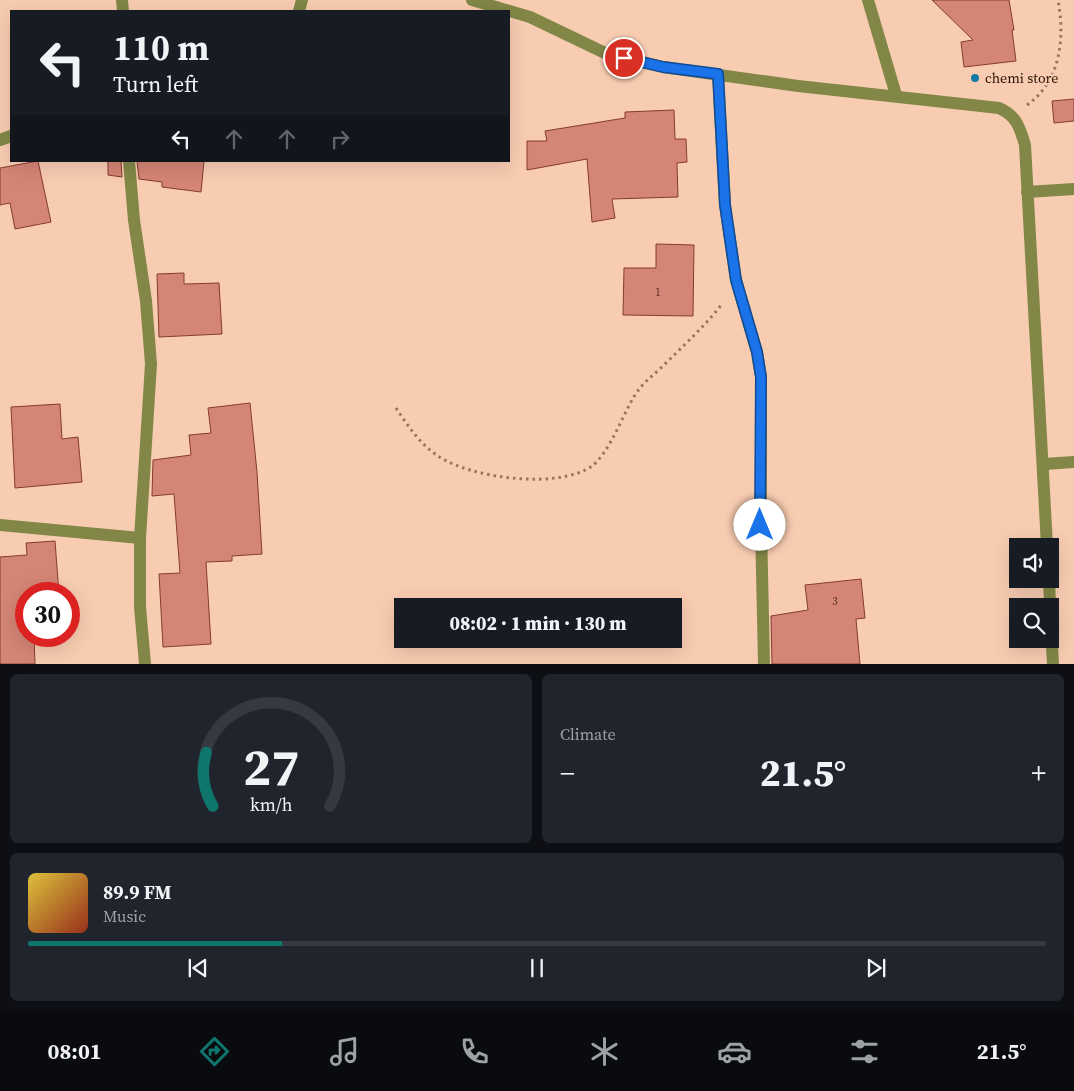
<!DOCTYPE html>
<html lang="en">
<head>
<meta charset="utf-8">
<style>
  body { margin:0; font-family:"Source Serif 4",serif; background:#20242c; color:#f1f3f6; height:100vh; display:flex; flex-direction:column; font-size:19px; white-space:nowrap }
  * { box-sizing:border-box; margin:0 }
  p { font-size:16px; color:#9ea1a6 }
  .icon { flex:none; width:28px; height:28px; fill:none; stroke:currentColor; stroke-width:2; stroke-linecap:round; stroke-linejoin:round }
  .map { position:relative; height:664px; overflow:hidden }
  .side { display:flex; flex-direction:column; gap:10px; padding:10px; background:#0d0f14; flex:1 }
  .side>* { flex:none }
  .guide { position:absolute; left:10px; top:10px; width:500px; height:152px; border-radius:0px; box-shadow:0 5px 20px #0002; background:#171b24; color:#f1f3f6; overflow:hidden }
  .controls { position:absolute; left:1009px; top:538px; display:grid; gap:10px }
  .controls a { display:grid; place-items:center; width:50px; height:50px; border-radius:0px; background:#171b24; box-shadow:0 5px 20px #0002; font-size:25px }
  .speed { position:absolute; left:15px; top:582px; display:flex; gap:10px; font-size:25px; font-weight:700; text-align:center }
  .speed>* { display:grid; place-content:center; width:65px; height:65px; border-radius:50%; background:#171b24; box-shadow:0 5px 20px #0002; line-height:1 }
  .speed .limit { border:8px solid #d22; background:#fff; color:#111 }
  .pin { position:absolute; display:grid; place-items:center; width:42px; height:42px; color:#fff; margin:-21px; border:2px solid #fff; border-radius:50%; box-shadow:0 1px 5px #0007 }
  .me { position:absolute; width:55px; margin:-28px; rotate:0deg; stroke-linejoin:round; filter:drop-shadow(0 0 4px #0008) }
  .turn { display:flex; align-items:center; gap:18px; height:105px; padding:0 20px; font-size:22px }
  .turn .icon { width:65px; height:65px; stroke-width:2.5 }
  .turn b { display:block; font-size:35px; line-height:42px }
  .lanes { display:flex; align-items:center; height:48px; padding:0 20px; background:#0003; justify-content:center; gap:25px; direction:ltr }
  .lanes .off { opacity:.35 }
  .big { font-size:38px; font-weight:800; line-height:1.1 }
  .side .tile { flex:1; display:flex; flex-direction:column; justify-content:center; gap:8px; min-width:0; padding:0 18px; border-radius:8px; background:#20242c }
  .side .dial { align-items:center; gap:0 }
  .dial svg { height:130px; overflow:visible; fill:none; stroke:#363941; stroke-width:7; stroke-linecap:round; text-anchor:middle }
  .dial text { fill:#f1f3f6; stroke:none }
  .song { display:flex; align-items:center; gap:15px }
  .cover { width:60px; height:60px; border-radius:8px; background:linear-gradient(135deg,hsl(50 70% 55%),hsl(10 70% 35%)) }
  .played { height:5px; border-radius:2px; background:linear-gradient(90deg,#0f766e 25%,#363941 25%) }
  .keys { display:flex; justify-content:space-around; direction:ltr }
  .heat { display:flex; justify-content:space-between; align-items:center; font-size:28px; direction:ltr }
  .side .tiles { flex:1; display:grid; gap:10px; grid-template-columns:1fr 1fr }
  .tile:last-child { grid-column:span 2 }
  .trip { position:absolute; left:394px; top:598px; width:288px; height:50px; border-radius:0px; background:#171b24; box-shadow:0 5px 20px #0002; font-weight:800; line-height:50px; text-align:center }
  .tabs { display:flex; height:80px; justify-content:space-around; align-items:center; background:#090b0e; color:#9ea1a6 }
  .tabs .icon { width:35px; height:35px }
  .tabs .current { color:#0f766e }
  .tabs b { font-size:22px; color:#f1f3f6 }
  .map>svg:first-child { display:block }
  .building { fill:#d58575; stroke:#843c2e }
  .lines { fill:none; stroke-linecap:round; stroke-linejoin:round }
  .path { stroke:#97745e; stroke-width:3; stroke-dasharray:2.5 4; stroke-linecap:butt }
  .street { stroke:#828747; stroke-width:12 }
  .route-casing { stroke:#114b97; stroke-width:12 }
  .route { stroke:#1a73e8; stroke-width:9 }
  .poi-dot { fill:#117aa5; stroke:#f8ccb1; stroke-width:2 }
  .labels { text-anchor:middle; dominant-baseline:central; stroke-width:5; stroke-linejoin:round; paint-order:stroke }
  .number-label { font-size:11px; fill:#56301f }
  .poi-label { font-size:14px; fill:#2c1302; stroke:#f8ccb1; text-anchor:start }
</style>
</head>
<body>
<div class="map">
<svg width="1074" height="664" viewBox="0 0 1074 664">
  <rect width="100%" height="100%" fill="#f8ccb1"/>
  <!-- building -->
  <path class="building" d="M932 0H1009L1014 30H1012L1016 61 964 67 961 42 973 40Z
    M1074 99V121L1054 123 1052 101Z
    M674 110 675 139H686L687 162 677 163 678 197 612 199 615 218 592 222 587 159 527 170V141H547L545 131 625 118V112Z
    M38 161 51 222 15 229 10 203 0 205V168Z
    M108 161H121L122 177 108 175Z
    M137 161H204L201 192 162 187V182L139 179Z
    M656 244 694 245 693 316 623 315 624 268H656Z
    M184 273V284L219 283 222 334 159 337 157 274Z
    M250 403 257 472 262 554 232 556V561L206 562 211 644 163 647 159 574 180 573 174 494 152 496 153 460 191 455 189 435 211 433 208 408Z
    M60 404 62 439 78 437 82 482 15 488 11 407Z
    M55 541 59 594H26V636H34L35 664H0V557L27 555 26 543Z
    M861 579 865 618 856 619 860 664H772L771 616 808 610 805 585Z"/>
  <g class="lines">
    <!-- path -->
    <path class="path" d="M1027 105C1061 81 1065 38 1058 0
      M396 408C408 426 420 444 438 456 470 478 558 490 592 466 610 452 623 414 635 395 643 382 654 375 664 365 684 345 705 326 722 304"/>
    <!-- street -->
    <path class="street" d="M122 0 123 11
      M472 0 530 17 605 53 663 67 798 86 999 108C1017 116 1020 128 1025 145L1047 546
      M868 0 896 95
      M299 11 302 0
      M718 74 725 205 736 280 757 352 761 377V525L764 664
      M0 140 11 136
      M129 161 134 220 146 301 151 364 140 538V607L145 664
      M1027 192 1074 189
      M1044 464 1074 462
      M0 525 140 538
      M1049 579 1050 606
      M1050 612 1053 664"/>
  </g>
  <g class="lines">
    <defs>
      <path id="route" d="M624 58 663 67 718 74 725 205 736 280 757 352 761 377 760 525"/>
    </defs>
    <!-- route casing -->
    <use href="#route" class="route-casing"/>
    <!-- route -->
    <use href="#route" class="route"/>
  </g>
  <!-- markers -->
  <circle class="poi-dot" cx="975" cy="78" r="5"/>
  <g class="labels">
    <!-- number labels -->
    <g class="number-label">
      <text x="658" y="292">1</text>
      <text x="835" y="601">3</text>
    </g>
    <!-- poi labels -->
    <g class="poi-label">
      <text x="985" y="78">chemi store</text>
    </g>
  </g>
</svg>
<div class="controls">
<a><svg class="icon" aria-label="sound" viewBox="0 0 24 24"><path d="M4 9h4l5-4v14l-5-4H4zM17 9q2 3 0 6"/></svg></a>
<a><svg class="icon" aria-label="search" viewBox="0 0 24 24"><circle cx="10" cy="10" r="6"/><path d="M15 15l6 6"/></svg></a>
</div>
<div class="speed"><div class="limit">30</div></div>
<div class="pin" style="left:624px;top:58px;background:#d93025"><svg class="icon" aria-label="arrive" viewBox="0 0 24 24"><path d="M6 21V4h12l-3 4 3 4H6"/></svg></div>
<svg class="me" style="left:760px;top:525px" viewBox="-20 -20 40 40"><circle r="19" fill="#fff"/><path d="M0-13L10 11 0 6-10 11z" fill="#1a73e8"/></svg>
<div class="trip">08:02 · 1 min · 130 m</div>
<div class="guide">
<div class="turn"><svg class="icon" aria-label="left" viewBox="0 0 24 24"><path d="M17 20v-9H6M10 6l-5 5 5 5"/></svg><div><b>110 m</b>Turn left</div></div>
<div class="lanes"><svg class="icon" aria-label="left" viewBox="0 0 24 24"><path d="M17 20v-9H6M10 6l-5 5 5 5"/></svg><svg class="icon off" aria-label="ahead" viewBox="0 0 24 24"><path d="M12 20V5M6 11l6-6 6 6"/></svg><svg class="icon off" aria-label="ahead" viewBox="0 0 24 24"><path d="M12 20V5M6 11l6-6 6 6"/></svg><svg class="icon off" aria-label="right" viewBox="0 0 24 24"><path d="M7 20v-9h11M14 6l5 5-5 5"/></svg></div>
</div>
</div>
<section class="side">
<div class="tiles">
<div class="tile dial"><svg viewBox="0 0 100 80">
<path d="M14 69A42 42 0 1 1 86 69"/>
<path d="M14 69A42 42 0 0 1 10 36" stroke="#0f766e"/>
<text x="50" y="56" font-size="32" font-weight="700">27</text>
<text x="50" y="72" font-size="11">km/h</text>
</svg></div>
<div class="tile"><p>Climate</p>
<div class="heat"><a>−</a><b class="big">21.5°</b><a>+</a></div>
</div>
<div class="tile">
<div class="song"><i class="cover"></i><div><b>89.9 FM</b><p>Music</p></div></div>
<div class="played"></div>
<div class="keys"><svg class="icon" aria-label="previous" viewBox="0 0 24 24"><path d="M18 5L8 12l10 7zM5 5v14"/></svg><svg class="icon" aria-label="pause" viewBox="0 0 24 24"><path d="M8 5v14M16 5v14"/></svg><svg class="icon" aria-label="next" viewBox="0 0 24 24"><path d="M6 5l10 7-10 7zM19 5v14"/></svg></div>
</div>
</div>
</section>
<nav class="tabs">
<b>08:01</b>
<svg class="icon current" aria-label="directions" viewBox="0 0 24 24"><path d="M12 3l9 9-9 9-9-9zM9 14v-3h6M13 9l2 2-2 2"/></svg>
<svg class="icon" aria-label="music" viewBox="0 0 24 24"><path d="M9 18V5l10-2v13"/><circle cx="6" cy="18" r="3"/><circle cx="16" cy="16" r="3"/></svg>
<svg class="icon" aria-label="phone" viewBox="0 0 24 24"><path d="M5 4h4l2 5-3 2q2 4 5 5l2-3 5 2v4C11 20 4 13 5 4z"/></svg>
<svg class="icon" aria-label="climate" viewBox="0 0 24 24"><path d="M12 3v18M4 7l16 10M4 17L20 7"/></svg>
<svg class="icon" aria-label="car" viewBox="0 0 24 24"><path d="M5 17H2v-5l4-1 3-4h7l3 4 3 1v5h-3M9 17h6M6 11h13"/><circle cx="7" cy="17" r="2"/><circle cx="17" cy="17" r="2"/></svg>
<svg class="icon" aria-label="filters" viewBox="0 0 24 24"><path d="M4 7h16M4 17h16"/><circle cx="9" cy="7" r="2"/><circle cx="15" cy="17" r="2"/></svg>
<b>21.5°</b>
</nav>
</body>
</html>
